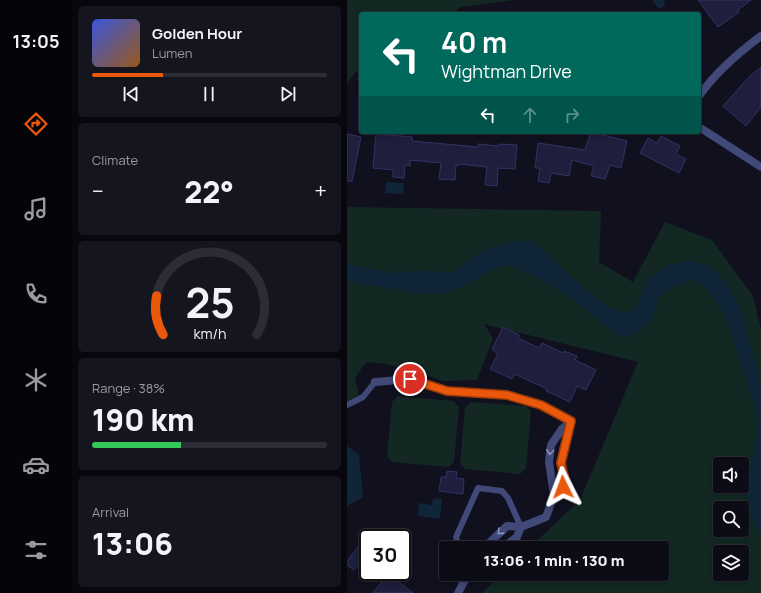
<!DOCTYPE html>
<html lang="en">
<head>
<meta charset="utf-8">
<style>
  body { margin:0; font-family:Manrope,sans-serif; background:#151520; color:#f1f3f6; height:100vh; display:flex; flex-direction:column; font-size:15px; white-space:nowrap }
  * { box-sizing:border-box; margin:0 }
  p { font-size:13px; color:#9a9ba1 }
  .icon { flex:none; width:22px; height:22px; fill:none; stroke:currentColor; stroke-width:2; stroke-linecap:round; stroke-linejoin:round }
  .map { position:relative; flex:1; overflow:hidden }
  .side { display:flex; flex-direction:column; gap:6px; padding:6px; background:#07070d; width:275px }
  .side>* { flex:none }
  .guide { position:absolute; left:12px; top:12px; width:342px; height:122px; border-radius:4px; box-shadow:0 2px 6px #0003,0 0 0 1px #2c2c36; background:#00695c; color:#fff; overflow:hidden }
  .buttons { position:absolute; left:366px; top:457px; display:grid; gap:8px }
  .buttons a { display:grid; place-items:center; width:36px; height:36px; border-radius:4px; background:#0c0c17; box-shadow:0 2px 6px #0003,0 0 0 1px #2c2c36; font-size:20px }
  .speed { position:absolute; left:12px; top:529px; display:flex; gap:8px; font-size:20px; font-weight:700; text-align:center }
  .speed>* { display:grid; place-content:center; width:52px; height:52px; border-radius:50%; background:#0c0c17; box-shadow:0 2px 6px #0003,0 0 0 1px #2c2c36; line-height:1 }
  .speed .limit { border:2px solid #111; border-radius:6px; background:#fff; color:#111 }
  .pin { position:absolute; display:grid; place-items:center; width:34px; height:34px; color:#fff; margin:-17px; border:2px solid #fff; border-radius:50%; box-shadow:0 1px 4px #0007 }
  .me { position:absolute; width:44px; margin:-22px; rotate:357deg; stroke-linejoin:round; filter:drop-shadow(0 0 3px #0008) }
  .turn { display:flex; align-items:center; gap:14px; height:84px; padding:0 16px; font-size:18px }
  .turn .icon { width:52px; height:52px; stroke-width:2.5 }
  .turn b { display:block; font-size:28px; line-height:34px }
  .lanes { display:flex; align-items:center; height:38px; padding:0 16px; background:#0003; justify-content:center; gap:20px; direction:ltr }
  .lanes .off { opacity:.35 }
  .big { font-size:30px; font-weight:800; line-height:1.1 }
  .side .card { flex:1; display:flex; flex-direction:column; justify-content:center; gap:6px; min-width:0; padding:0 14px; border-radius:6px; background:#151520 }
  .side .dial { align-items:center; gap:0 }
  .dial svg { height:104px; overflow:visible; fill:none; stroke:#2c2c36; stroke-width:7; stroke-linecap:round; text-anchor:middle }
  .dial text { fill:#f1f3f6; stroke:none }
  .song { display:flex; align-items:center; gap:12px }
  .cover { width:48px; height:48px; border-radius:6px; background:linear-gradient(135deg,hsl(230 70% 55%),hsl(30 70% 35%)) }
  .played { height:4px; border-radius:2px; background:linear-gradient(90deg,#ea580c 30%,#2c2c36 30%) }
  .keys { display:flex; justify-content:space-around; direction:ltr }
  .heat { display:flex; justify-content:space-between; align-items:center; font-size:22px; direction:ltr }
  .charge { height:6px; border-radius:3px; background:linear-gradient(90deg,#34c759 38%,#2c2c36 0) }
  .trip { position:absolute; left:92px; top:541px; width:230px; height:40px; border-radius:4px; background:#0c0c17; box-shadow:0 2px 6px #0003,0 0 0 1px #2c2c36; font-weight:800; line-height:40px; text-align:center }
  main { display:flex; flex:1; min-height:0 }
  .dock { display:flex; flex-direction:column; width:72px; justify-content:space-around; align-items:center; background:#050509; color:#9a9ba1 }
  .dock .icon { width:28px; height:28px }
  .dock .on { color:#ea580c }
  .dock b { font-size:18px; color:#f1f3f6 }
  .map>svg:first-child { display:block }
  .green { fill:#132823; fill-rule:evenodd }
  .water { fill:#102638 }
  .building { fill:#1e1e3d; stroke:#336 }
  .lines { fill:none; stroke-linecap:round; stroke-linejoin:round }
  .service { stroke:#414978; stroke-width:6 }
  .minor { stroke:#414978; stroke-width:8 }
  .oneway { stroke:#8a90b8 }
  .route-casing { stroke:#983908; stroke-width:10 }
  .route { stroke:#ea580c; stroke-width:7 }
</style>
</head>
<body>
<main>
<nav class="dock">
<b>13:05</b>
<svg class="icon on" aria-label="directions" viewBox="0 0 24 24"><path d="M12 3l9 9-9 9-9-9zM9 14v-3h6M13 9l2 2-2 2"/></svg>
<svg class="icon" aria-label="music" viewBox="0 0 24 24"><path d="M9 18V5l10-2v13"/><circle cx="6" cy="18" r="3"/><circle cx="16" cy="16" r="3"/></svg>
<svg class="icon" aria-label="phone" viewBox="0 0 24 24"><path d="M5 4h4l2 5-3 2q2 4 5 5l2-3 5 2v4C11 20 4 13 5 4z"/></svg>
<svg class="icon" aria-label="climate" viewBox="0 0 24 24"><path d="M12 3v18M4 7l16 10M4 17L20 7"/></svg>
<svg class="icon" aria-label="car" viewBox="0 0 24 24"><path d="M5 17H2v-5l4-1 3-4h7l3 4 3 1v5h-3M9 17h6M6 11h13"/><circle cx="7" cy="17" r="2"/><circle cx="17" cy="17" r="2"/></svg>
<svg class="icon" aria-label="filters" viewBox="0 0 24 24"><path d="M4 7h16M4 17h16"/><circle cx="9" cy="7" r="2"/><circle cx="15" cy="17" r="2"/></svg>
</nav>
<section class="side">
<div class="card">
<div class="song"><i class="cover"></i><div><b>Golden Hour</b><p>Lumen</p></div></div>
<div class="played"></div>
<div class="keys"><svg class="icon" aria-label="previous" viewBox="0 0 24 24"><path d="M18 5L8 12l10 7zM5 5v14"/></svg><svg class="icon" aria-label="pause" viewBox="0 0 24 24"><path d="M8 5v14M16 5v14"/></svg><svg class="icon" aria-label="next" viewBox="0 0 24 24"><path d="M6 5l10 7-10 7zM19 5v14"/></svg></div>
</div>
<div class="card"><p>Climate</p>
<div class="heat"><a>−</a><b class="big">22°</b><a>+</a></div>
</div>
<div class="card dial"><svg viewBox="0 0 100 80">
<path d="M14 69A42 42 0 1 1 86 69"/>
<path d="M14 69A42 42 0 0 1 9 39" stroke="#ea580c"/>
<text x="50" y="56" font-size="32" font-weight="700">25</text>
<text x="50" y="72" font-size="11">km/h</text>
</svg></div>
<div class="card"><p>Range · 38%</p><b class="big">190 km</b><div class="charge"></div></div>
<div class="card"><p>Arrival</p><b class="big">13:06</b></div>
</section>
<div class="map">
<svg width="414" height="593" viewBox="0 0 414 593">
  <rect width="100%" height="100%" fill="#10101f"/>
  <!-- green -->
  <path class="green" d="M0 0H167L114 7 104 14H14V69L8 73 0 83Z
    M0 207 254 211 252 262 286 282 318 222 365 240 406 296 414 329V593H135L155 574H315V548H182L233 500 291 362 137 324 146 338 130 380 95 381 72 372 39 364 19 362 8 378 12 395 0 402ZM373 464H395V486H373ZM373 508H395V530H373ZM373 552H395V574H373Z
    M51 396 106 401 112 407 107 462 101 467 45 462 40 456 45 402Z
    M124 402 179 406 184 412 179 468 173 474 118 469 113 463 118 407Z"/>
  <!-- water -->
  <path class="water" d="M305 0H316L318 1 317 6 314 8 310 7Z
    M39 182 57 183 56 194 38 193Z
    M172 240 188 243 239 290 264 308 278 313 289 308 302 278 322 265 344 261 360 265 377 280 392 305 414 385V533L408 524 398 491V476L404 466 412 422 380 319 369 300 357 286 344 280 323 289 312 297 306 317 291 332 276 337 260 328 232 303 188 276 161 265 149 268 116 286 92 294 72 293 0 281V264L44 273 75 271 106 272 124 258 139 250Z
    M0 446 12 454 16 497 0 506Z
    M86 498 95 499 93 519 71 516 72 503 85 505Z"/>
  <!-- building -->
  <path class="building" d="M351 0H404L391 10 392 12 371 27Z
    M414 67V107L399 126 376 106 402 77Z
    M244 132 280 141 274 168 263 165 258 179 244 176 247 166 225 160 222 176 204 173 202 183 191 181 193 168H188L191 143 238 150Z
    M0 134 14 137 5 181H0Z
    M29 134 65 137V141L131 147V144L151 146 152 144 170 145 168 169 151 168 150 186 138 185 140 167 112 164V165H109L108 180 92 179 94 163 63 160V166L58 165 57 178 46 177V170L26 168Z
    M314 136 333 146 329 154 339 159 332 173 293 153 301 138 310 143Z
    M156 327 172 335 171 338 192 348 195 343 216 353 217 351 230 356 228 360 249 370 239 390 230 386 223 402 199 391 200 389 168 374 165 379 143 369 151 354 145 349Z
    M100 471 110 472 109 478 117 479 116 494 92 491 94 477H99Z
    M12 546 21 553 7 570 0 565V561Z
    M28 572H54L48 579 66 593H26L37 579Z"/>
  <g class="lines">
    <!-- service -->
    <path class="service" d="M0 405 16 397 28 382
      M112 548 109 537 131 488 155 491 161 498 174 527"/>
    <!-- minor -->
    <path class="minor" d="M352 96C369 72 391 53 414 36
      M352 127 414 167
      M28 382 63 379 100 391 160 395 194 405 224 421
      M207 495 216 487 217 476 214 463 216 450 224 421
      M137 548 160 526 174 527 199 517 207 495 202 462 204 445 215 429 224 421
      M155 548 170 537 174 527
      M111 593 121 574"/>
  </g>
  <!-- one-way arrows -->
  <defs><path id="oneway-chevron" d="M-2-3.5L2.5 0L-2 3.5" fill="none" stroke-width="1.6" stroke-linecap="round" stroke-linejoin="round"/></defs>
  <g class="oneway">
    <use href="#oneway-chevron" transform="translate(203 452) rotate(97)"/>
    <use href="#oneway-chevron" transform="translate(153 532) rotate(136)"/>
  </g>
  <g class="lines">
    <defs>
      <path id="route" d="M63 379 100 391 160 395 194 405 224 421 214 463 217 476 216 487"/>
    </defs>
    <!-- route casing -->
    <use href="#route" class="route-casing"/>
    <!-- route -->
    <use href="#route" class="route"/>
  </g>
</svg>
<div class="buttons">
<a><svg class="icon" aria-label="sound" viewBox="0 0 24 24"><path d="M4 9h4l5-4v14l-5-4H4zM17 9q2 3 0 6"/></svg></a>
<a><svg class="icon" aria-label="search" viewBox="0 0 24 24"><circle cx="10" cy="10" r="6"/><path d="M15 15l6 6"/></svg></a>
<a><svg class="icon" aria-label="layers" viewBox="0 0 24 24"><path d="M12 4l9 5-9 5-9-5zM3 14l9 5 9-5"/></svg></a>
</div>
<div class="speed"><div class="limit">30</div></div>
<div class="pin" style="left:63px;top:379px;background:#d93025"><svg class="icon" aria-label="arrive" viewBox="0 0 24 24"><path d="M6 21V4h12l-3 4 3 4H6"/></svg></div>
<svg class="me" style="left:216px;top:487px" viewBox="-20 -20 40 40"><path d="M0-17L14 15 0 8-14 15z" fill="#ea580c" stroke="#fff" stroke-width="4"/></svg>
<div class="trip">13:06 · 1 min · 130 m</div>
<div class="guide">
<div class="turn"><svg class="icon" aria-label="left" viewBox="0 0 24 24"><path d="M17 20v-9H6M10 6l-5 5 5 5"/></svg><div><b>40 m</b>Wightman Drive</div></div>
<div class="lanes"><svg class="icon" aria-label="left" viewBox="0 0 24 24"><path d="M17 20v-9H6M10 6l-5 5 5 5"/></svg><svg class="icon off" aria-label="ahead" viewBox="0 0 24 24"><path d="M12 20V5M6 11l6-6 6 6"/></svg><svg class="icon off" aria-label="right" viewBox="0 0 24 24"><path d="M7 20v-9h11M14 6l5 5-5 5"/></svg></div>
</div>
</div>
</main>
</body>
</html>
